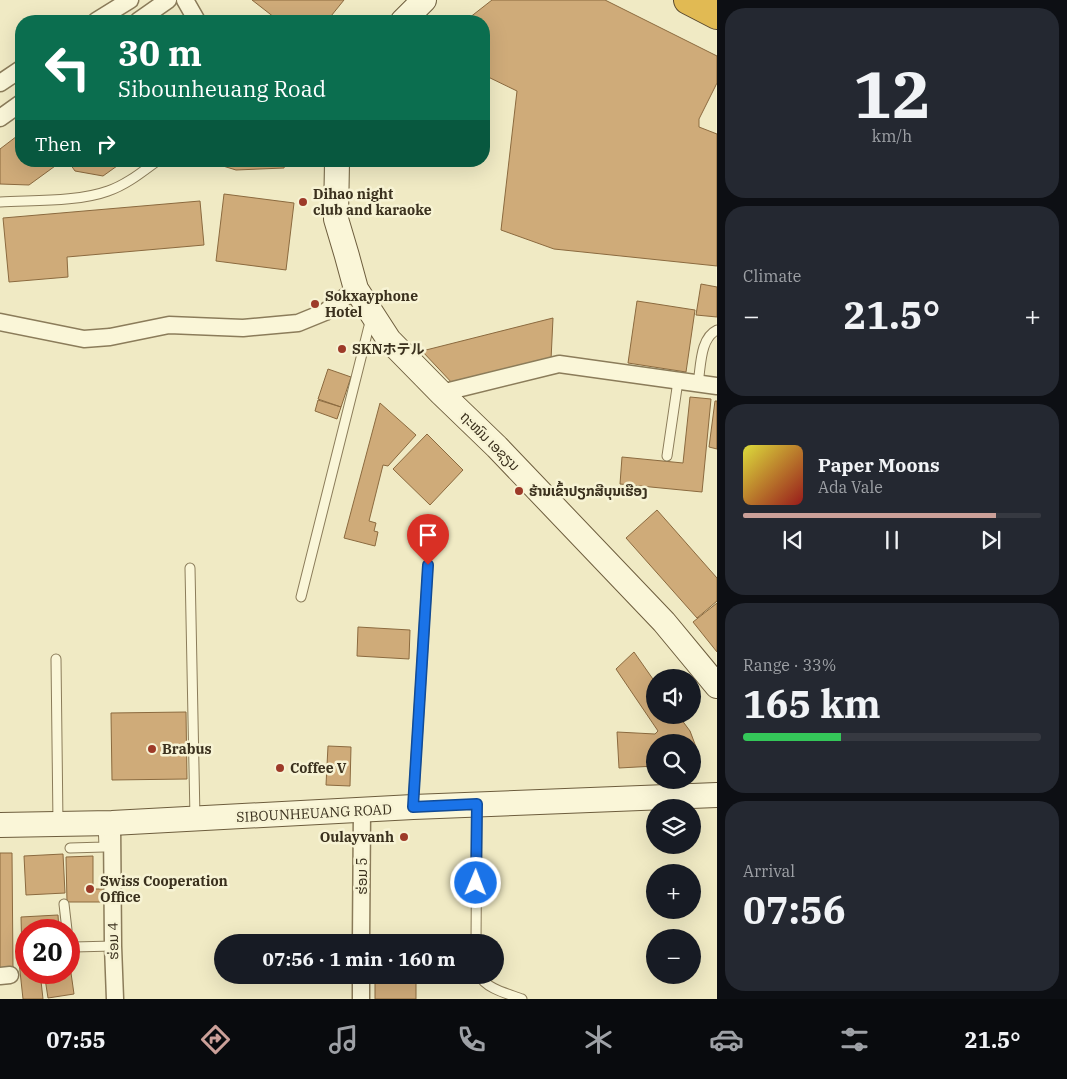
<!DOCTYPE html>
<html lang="en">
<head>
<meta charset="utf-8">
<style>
  body { margin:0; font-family:"IBM Plex Serif","Noto Sans JP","Noto Sans Lao",serif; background:#242831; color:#f1f3f6; height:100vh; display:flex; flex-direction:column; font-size:19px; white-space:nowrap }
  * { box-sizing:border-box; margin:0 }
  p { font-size:16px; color:#9ea1a6 }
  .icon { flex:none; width:28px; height:28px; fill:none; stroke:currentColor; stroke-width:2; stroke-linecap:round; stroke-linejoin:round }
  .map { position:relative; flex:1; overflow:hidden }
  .details { display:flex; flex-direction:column; gap:8px; padding:8px; background:#0d0f14; width:350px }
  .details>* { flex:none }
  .hud { position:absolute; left:15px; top:15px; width:475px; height:152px; border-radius:20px; box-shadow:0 5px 20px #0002; background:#0b6e4f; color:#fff; overflow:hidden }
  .buttons { position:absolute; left:646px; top:669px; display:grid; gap:10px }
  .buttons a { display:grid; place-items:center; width:55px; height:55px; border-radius:50%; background:#171b24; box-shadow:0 5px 20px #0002; font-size:25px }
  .speed { position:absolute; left:15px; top:919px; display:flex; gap:10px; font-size:25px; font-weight:700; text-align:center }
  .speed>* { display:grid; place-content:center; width:65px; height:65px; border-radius:50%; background:#171b24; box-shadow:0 5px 20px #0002; line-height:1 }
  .speed .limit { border:8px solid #d22; background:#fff; color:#111 }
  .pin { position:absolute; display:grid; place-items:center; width:42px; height:42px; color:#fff; margin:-51px -21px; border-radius:50% 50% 50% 0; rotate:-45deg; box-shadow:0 0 5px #0007 }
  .pin .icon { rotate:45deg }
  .me { position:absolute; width:55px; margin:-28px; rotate:1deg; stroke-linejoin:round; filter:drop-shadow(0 0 4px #0008) }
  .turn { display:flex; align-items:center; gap:18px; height:105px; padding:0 20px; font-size:22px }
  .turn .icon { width:65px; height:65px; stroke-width:2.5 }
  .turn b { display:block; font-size:35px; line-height:42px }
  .then { display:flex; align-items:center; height:48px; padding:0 20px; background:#0003; gap:10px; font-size:19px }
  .big { font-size:38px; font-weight:700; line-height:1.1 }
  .details .widget { flex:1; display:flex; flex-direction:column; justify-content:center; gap:8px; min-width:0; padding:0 18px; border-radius:20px; background:#242831 }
  .details .dial { align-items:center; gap:0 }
  .dial b { font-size:65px; line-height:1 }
  .song { display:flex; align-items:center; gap:15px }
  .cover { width:60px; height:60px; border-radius:8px; background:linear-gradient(135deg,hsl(60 70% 55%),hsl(0 70% 35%)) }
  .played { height:5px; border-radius:2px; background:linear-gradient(90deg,#cba099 85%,#363941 85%) }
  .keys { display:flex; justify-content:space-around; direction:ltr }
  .heat { display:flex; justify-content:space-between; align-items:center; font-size:28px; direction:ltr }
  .charge { height:8px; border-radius:4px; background:linear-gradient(90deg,#34c759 33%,#363941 0) }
  .trip { position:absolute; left:214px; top:934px; width:290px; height:50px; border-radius:25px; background:#171b24; box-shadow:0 5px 20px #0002; font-weight:700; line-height:50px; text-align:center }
  .menu { display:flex; height:80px; justify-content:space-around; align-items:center; background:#090b0e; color:#9ea1a6 }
  .menu .icon { width:35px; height:35px }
  .menu .on { color:#cba099 }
  .menu b { font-size:22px; color:#f1f3f6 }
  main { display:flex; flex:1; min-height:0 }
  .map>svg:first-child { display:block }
  .building { fill:#cfab79; stroke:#8b6a3f }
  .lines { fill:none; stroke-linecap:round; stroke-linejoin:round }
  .lane-casing { stroke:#8b7c5a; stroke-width:11 }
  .street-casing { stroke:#8b7c5a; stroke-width:19 }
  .secondary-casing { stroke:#6d5d3d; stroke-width:26 }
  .highway-casing { stroke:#59492e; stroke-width:30 }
  .lane { stroke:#faf6d8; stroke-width:9 }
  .street { stroke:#faf6d8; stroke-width:16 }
  .secondary { stroke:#faf6d8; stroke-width:24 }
  .highway { stroke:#e1ba53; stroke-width:28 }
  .route-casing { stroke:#114b97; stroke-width:12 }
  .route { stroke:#1a73e8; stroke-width:9 }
  .poi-dot { fill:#9d3a28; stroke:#f7f3d4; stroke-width:2 }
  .labels { text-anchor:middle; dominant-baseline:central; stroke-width:5; stroke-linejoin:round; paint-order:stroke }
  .poi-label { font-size:14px; font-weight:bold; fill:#3b311e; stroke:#f7f3d4; text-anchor:start }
  .street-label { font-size:14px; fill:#3b311e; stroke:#f7f3d4 }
</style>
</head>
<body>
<main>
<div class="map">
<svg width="717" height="999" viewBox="0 0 717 999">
  <rect width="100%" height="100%" fill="#f0eac4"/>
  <!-- building -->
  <path class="building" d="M252 0H344L327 21H279Z
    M492 0H605L717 56V83L699 119V127L717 134V266L554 249 501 230 517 91 484 75V21H467L469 18Z
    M21 133V161H62L29 185 0 184V149Z
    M68 161H124L103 176 75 171Z
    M224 161H286L284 168 236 170 223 166Z
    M224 194 294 203 286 270 216 261Z
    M200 201 204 245 67 257 68 277 9 282 3 218Z
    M701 284 717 287V317L696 315Z
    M637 301 695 310 686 372 628 363Z
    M553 318 551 360 454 385 422 351Z
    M328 369 351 377 341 407 318 399Z
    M690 397 711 399 702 492 620 484 622 457 683 463Z
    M318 400 341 407 337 419 315 411Z
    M715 401H717V449L709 447Z
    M380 403 416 435 388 466 383 465 369 521 376 523 374 531 378 532 375 546 344 538Z
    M427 434 463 470 430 505 393 469Z
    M657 510 717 578V601L697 618 626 538Z
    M717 603V652L693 622Z
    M358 627 410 630 409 659 357 656Z
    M634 652 655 682V715H678L690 731 696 747 692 752V742H655V766L619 768 617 732 655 734 658 731 616 669Z
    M186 712 187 779 112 780 111 713Z
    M328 746 351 747 350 786 326 785Z
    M0 853H12L13 970H0Z
    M63 854 65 893 26 895 24 856Z
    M93 856V889H106V902H67L66 857Z
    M58 915 59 930H26V955H22L21 917Z
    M69 959 74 994 48 998 44 972H69Z
    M19 962H26V972H40L43 999H23Z
    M375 975H416V999H375Z"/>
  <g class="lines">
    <defs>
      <path id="lane" d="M0 202C32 200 78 202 108 191 126 185 142 172 157 161
        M698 383C701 366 700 338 717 330
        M667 456 678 381
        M190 568 195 818
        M301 597 371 318
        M56 659 58 823
        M413 807 428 565
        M70 848 104 847 103 823
        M64 904 67 930
        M476 942 477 805
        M69 943 70 946 74 947 113 946
        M479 975C486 989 509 994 522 999"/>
      <path id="street" d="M185 0 197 21
        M96 21 130 0
        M138 21 168 0
        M0 83 21 69
        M0 118 21 103
        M0 322 84 339 110 337 169 325 243 328 298 323 325 312 356 289
        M441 393 559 364 717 386
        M112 823 113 946 115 999
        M361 942 362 810
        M0 976 10 975
        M361 999V975"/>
      <path id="secondary" d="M403 21 424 0
        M337 161 336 219 347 256 356 289 389 340 441 393 497 447 664 622 717 686
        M0 825 112 823 413 807 717 795"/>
      <path id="highway" d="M688 0 717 15"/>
    </defs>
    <!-- lane casing -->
    <use href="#lane" class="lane-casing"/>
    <!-- street casing -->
    <use href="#street" class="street-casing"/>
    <!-- secondary casing -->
    <use href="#secondary" class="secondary-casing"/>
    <!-- highway casing -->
    <use href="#highway" class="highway-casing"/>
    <!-- lane -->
    <use href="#lane" class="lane"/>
    <!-- street -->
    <use href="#street" class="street"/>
    <!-- secondary -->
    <use href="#secondary" class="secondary"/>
    <!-- highway -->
    <use href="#highway" class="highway"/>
  </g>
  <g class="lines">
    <defs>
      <path id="route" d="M428 565 413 807 477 804 476 883"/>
    </defs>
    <!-- route casing -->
    <use href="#route" class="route-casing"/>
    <!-- route -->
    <use href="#route" class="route"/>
  </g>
  <!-- markers -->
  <g class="poi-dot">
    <circle cx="303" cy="202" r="5"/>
    <circle cx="315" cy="304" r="5"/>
    <circle cx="342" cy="349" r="5"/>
    <circle cx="519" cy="491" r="5"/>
    <circle cx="152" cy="749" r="5"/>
    <circle cx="280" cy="768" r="5"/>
    <circle cx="404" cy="837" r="5"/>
    <circle cx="90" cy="889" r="5"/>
  </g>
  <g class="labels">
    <!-- poi labels -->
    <g class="poi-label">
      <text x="313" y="194">Dihao night<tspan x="313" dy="16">club and karaoke</tspan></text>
      <text x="325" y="296">Sokxayphone<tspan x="325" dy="16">Hotel</tspan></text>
      <text x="352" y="349">SKNホテル</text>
      <text x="529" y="491">ຮ້ານເຂົ້າປຽກສີບຸນເຮືອງ</text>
      <text x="162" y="749">Brabus</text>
      <text x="290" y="768">Coffee V</text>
      <text x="394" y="837" text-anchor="end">Oulayvanh</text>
      <text x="100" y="881">Swiss Cooperation<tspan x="100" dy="16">Office</tspan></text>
    </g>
    <!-- street labels -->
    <g class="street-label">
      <text transform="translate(490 441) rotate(45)">ຖະໜົນ ເອຊຽນ</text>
      <text transform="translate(314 813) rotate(-3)">SIBOUNHEUANG ROAD</text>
      <text transform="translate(362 876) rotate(-90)">ຮ່ອມ 5</text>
      <text transform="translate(113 941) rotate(-91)">ຮ່ອມ 4</text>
    </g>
  </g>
</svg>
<div class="buttons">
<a><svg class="icon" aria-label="sound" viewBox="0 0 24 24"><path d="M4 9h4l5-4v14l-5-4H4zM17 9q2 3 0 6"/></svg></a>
<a><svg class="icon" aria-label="search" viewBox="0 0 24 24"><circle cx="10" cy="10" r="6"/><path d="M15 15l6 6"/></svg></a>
<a><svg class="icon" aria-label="layers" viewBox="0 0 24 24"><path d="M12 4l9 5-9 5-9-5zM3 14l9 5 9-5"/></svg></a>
<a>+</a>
<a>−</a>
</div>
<div class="speed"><div class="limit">20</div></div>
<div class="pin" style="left:428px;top:565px;background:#d93025"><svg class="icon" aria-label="arrive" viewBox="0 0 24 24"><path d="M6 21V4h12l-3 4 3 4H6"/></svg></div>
<svg class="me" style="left:476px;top:883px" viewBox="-20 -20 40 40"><circle r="17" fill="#1a73e8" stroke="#fff" stroke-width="3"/><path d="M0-11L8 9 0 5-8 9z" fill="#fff"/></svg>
<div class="trip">07:56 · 1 min · 160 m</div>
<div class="hud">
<div class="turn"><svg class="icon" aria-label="left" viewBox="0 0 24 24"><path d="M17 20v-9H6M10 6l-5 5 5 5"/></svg><div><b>30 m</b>Sibounheuang Road</div></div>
<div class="then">Then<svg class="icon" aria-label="right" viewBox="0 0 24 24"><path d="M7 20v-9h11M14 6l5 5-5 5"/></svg></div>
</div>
</div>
<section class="details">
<div class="widget dial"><b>12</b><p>km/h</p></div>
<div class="widget"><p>Climate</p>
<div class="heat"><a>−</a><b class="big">21.5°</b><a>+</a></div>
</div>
<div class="widget">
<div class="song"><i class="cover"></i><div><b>Paper Moons</b><p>Ada Vale</p></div></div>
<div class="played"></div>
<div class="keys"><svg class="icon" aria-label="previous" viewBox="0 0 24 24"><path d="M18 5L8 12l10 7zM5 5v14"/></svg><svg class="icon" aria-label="pause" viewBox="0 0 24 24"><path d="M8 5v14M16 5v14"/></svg><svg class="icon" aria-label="next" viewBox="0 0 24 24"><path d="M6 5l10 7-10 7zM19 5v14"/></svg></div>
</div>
<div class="widget"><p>Range · 33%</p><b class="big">165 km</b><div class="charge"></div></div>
<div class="widget"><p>Arrival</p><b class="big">07:56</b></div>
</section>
</main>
<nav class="menu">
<b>07:55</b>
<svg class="icon on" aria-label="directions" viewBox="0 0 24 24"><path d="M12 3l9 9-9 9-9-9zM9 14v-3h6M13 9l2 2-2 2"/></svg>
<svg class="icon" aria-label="music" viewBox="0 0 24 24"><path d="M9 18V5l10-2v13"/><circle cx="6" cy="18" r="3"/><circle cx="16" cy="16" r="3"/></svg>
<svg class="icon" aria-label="phone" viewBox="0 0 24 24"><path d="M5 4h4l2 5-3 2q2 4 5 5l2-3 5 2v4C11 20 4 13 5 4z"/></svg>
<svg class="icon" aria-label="climate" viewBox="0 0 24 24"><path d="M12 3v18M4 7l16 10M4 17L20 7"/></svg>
<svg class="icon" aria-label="car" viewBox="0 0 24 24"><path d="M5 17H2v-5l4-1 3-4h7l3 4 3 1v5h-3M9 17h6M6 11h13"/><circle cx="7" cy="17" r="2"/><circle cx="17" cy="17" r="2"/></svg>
<svg class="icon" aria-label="filters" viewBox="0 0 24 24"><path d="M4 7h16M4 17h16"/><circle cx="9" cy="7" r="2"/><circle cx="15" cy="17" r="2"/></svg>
<b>21.5°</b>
</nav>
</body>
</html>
